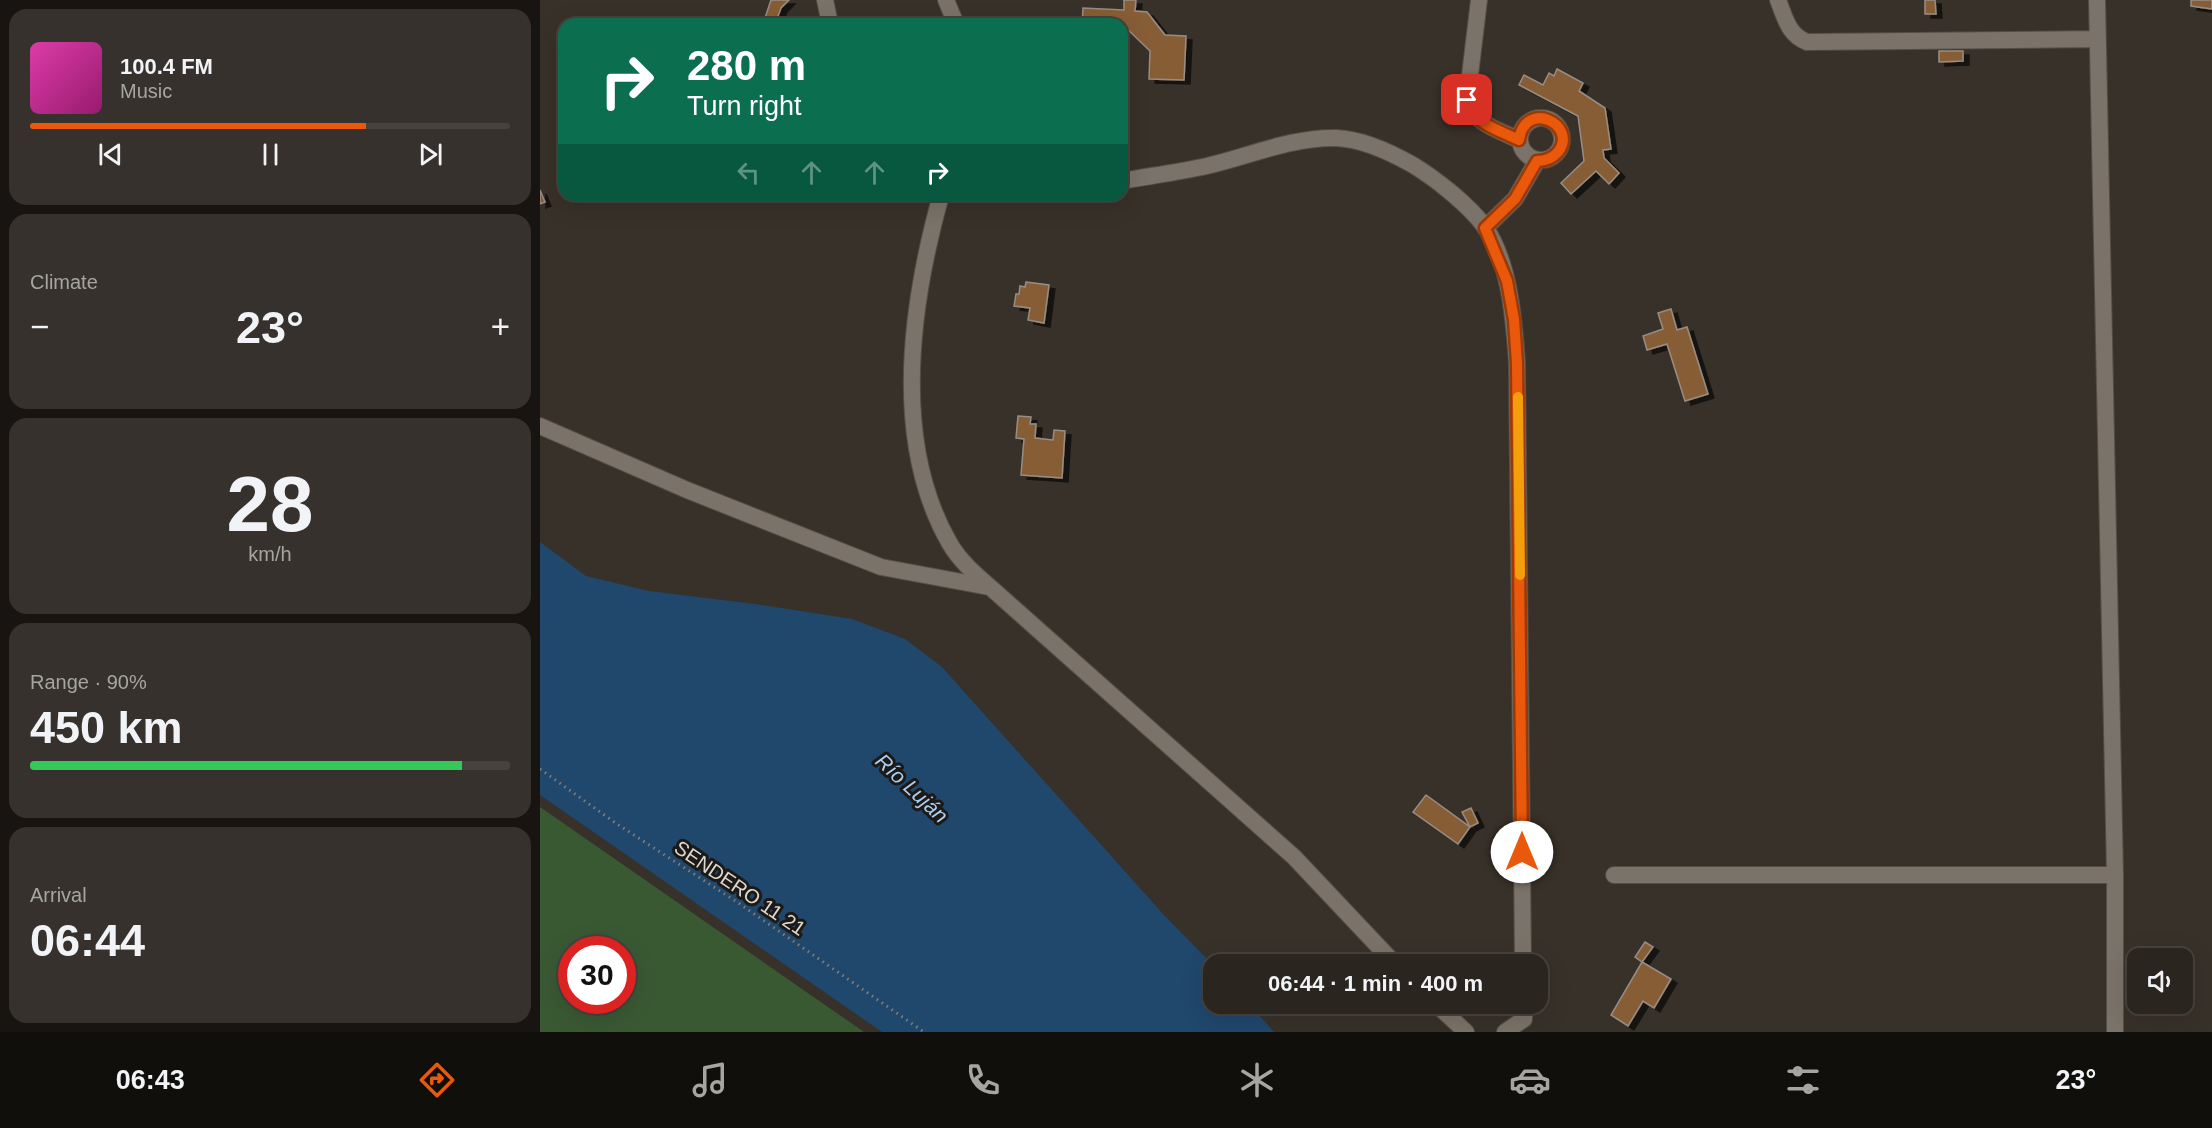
<!DOCTYPE html>
<html lang="en">
<head>
<meta charset="utf-8">
<style>
  body { margin:0; font-family:Arial,sans-serif; background:#36312c; color:#f1f3f6; height:100vh; display:flex; flex-direction:column; font-size:22px; white-space:nowrap }
  * { box-sizing:border-box; margin:0 }
  p { font-size:20px; color:#a5a5a4 }
  .icon { flex:none; width:33px; height:33px; fill:none; stroke:currentColor; stroke-width:2; stroke-linecap:round; stroke-linejoin:round }
  .map { position:relative; flex:1; overflow:hidden }
  .details { display:flex; flex-direction:column; gap:9px; padding:9px; background:#171411; width:540px }
  .details>* { flex:none }
  .guide { position:absolute; left:18px; top:18px; width:570px; height:183px; border-radius:18px; box-shadow:0 6px 24px #0002,0 0 0 2px #46423d; background:#0b6e4f; color:#fff; overflow:hidden }
  .controls { position:absolute; left:1587px; top:948px; display:grid; gap:12px }
  .controls a { display:grid; place-items:center; width:66px; height:66px; border-radius:12px; background:#2a251f; box-shadow:0 6px 24px #0002,0 0 0 2px #46423d; font-size:30px }
  .speed { position:absolute; left:18px; top:936px; display:flex; gap:12px; font-size:30px; font-weight:700; text-align:center }
  .speed>* { display:grid; place-content:center; width:78px; height:78px; border-radius:50%; background:#2a251f; box-shadow:0 6px 24px #0002,0 0 0 2px #46423d; line-height:1 }
  .speed .limit { border:9px solid #d22; background:#fff; color:#111 }
  .pin { position:absolute; display:grid; place-items:center; width:51px; height:51px; color:#fff; margin:-26px; border-radius:12px; box-shadow:0 3px 9px #0006 }
  .me { position:absolute; width:66px; margin:-33px; rotate:0deg; stroke-linejoin:round; filter:drop-shadow(0 0 4px #0008) }
  .turn { display:flex; align-items:center; gap:21px; height:126px; padding:0 30px; font-size:27px }
  .turn .icon { width:78px; height:78px; stroke-width:2.5 }
  .turn b { display:block; font-size:42px; line-height:51px }
  .lanes { display:flex; align-items:center; height:57px; padding:0 30px; background:#0003; justify-content:center; gap:30px; direction:ltr }
  .lanes .off { opacity:.35 }
  .big { font-size:45px; font-weight:700; line-height:1.1 }
  .details .tile { flex:1; display:flex; flex-direction:column; justify-content:center; gap:9px; min-width:0; padding:0 21px; border-radius:18px; background:#36312c }
  .details .dial { align-items:center; gap:0 }
  .dial b { font-size:78px; line-height:1 }
  .song { display:flex; align-items:center; gap:18px }
  .cover { width:72px; height:72px; border-radius:9px; background:linear-gradient(135deg,hsl(320 70% 55%),hsl(320 70% 35%)) }
  .played { height:6px; border-radius:3px; background:linear-gradient(90deg,#ea580c 70%,#46423d 70%) }
  .keys { display:flex; justify-content:space-around; direction:ltr }
  .heat { display:flex; justify-content:space-between; align-items:center; font-size:33px; direction:ltr }
  .charge { height:9px; border-radius:4px; background:linear-gradient(90deg,#34c759 90%,#46423d 0) }
  .trip { position:absolute; left:663px; top:954px; width:345px; height:60px; border-radius:18px; background:#2a251f; box-shadow:0 6px 24px #0002,0 0 0 2px #46423d; font-weight:700; line-height:60px; text-align:center }
  .tabs { display:flex; height:96px; justify-content:space-around; align-items:center; background:#110f0c; color:#a5a5a4 }
  .tabs .icon { width:42px; height:42px }
  .tabs .current { color:#ea580c }
  .tabs b { font-size:27px; color:#f1f3f6 }
  main { display:flex; flex:1; min-height:0 }
  .map>svg:first-child { display:block }
  .green { fill:#395933; fill-rule:evenodd }
  .water { fill:#20476c }
  .building { fill:#875d36; stroke:#988d85; stroke-width:1.5; filter:url(#shadow) }
  .lines { fill:none; stroke-linecap:round; stroke-linejoin:round }
  .minor-casing { stroke:#544e47; stroke-width:18 }
  .path { stroke:#847e77; stroke-width:3; stroke-dasharray:1.5 4.5; stroke-linecap:butt }
  .minor { stroke:#7b7369; stroke-width:16 }
  .route-casing { stroke:#983908; stroke-width:15 }
  .route { stroke:#ea580c; stroke-width:10 }
  .slow { stroke:#f59e0b; stroke-width:10 }
  .labels { text-anchor:middle; dominant-baseline:central; stroke-width:6; stroke-linejoin:round; paint-order:stroke }
  .street-label { font-size:20px; fill:#dbd7d1; stroke:#1d1916 }
  .water-label { font-size:21px; font-style:italic; fill:#aacef2; stroke:#1d1916 }
</style>
</head>
<body>
<main>
<section class="details">
<div class="tile">
<div class="song"><i class="cover"></i><div><b>100.4 FM</b><p>Music</p></div></div>
<div class="played"></div>
<div class="keys"><svg class="icon" aria-label="previous" viewBox="0 0 24 24"><path d="M18 5L8 12l10 7zM5 5v14"/></svg><svg class="icon" aria-label="pause" viewBox="0 0 24 24"><path d="M8 5v14M16 5v14"/></svg><svg class="icon" aria-label="next" viewBox="0 0 24 24"><path d="M6 5l10 7-10 7zM19 5v14"/></svg></div>
</div>
<div class="tile"><p>Climate</p>
<div class="heat"><a>−</a><b class="big">23°</b><a>+</a></div>
</div>
<div class="tile dial"><b>28</b><p>km/h</p></div>
<div class="tile"><p>Range · 90%</p><b class="big">450 km</b><div class="charge"></div></div>
<div class="tile"><p>Arrival</p><b class="big">06:44</b></div>
</section>
<div class="map">
<svg width="1672" height="1032" viewBox="0 0 1672 1032">
  <defs>
    <filter id="shadow"><feDropShadow dx="6" dy="4" stdDeviation="0" flood-color="#0009"/></filter>
  </defs>
  <rect width="100%" height="100%" fill="#383129"/>
  <!-- green -->
  <path class="green" d="M0 807 324 1032H0ZM32 950H82V1000H32Z"/>
  <!-- water -->
  <path class="water" d="M0 542 46 576 109 591 215 604 312 619 365 639 402 667 624 915 673 965 674 1004H709L734 1032H342L0 795Z"/>
  <!-- building -->
  <path class="building" d="M231 0H249L241 8 235 24H223Z
    M584 0H596L595 11 607 12 625 35 646 36 644 80 609 79 610 51 582 24H542L543 8 584 10Z
    M1385 0H1395L1396 14H1385Z
    M1651 0H1672V9L1651 6Z
    M1399 51H1423V61L1399 62Z
    M1017 69 1043 83 1039 91 1065 108 1071 149 1063 150 1064 158 1079 173 1069 184 1056 171 1031 194 1021 183 1044 161 1038 116 979 85 984 75 1003 85 1009 73 1014 76Z
    M0 190 5 202 0 204Z
    M486 282 509 285 504 323 488 320 490 308 474 306 476 294H479L480 286 485 287Z
    M1131 309 1137 330 1147 327 1168 394 1145 401 1127 344 1107 350 1103 336 1123 329 1118 313Z
    M478 416 491 417 490 424H496L495 438 513 440 514 430 525 431 522 478 481 475 484 439 476 438Z
    M886 795 930 827 918 844 873 812Z
    M931 808 938 823 930 827 922 812Z
    M1105 942 1113 947 1102 962 1095 957Z
    M1102 962 1131 979 1114 1008 1103 1001 1088 1026 1071 1015Z"/>
  <g class="lines">
    <defs>
      <path id="minor" d="M285 0 290 24
        M406 0 416 24
        M939 0 927 100C933 124 959 130 979 140
        M1238 0C1245 17 1248 35 1267 42L1558 39
        M1557 0 1575 875V1032
        M980 139a21 21 0 1 1 42 0a21 21 0 1 1-42 0Z
        M582 181C610 176 639 172 667 166 710 156 752 137 796 138 823 139 850 152 873 165 896 179 929 205 945 227 970 263 974 321 977 363L983 964
        M401 195C371 303 351 442 410 544 420 561 435 574 450 587L754 857 855 964
        M945 228 975 199 997 161
        M0 426 147 490 341 567 449 587
        M1074 875H1575
        M896 1004 926 1032
        M965 1032 984 1019V1004"/>
    </defs>
    <!-- minor casing -->
    <use href="#minor" class="minor-casing"/>
    <!-- path -->
    <path class="path" d="M0 769 77 824 197 902 384 1032"/>
    <!-- minor -->
    <use href="#minor" class="minor"/>
  </g>
  <g class="lines">
    <defs>
      <path id="route" d="M927 100C933 124 959 130 979 140 985 98 1039 125 1018 152 1012 159 1005 161 997 161L975 199 945 228 967 281 974 320 977 363 982 852"/>
    </defs>
    <!-- route casing -->
    <use href="#route" class="route-casing"/>
    <!-- route -->
    <use href="#route" class="route"/>
    <!-- slow -->
    <path class="slow" d="M978 397 980 575"/>
  </g>
  <g class="labels">
    <!-- street labels -->
    <g class="street-label">
      <text transform="translate(200 888) rotate(34)">SENDERO 11 21</text>
    </g>
    <!-- water labels -->
    <g class="water-label">
      <text transform="translate(372 788) rotate(43)">Río Luján</text>
    </g>
  </g>
</svg>
<div class="controls">
<a><svg class="icon" aria-label="sound" viewBox="0 0 24 24"><path d="M4 9h4l5-4v14l-5-4H4zM17 9q2 3 0 6"/></svg></a>
</div>
<div class="speed"><div class="limit">30</div></div>
<div class="pin" style="left:927px;top:100px;background:#d93025"><svg class="icon" aria-label="arrive" viewBox="0 0 24 24"><path d="M6 21V4h12l-3 4 3 4H6"/></svg></div>
<svg class="me" style="left:982px;top:852px" viewBox="-20 -20 40 40"><circle r="19" fill="#fff"/><path d="M0-13L10 11 0 6-10 11z" fill="#ea580c"/></svg>
<div class="trip">06:44 · 1 min · 400 m</div>
<div class="guide">
<div class="turn"><svg class="icon" aria-label="right" viewBox="0 0 24 24"><path d="M7 20v-9h11M14 6l5 5-5 5"/></svg><div><b>280 m</b>Turn right</div></div>
<div class="lanes"><svg class="icon off" aria-label="left" viewBox="0 0 24 24"><path d="M17 20v-9H6M10 6l-5 5 5 5"/></svg><svg class="icon off" aria-label="ahead" viewBox="0 0 24 24"><path d="M12 20V5M6 11l6-6 6 6"/></svg><svg class="icon off" aria-label="ahead" viewBox="0 0 24 24"><path d="M12 20V5M6 11l6-6 6 6"/></svg><svg class="icon" aria-label="right" viewBox="0 0 24 24"><path d="M7 20v-9h11M14 6l5 5-5 5"/></svg></div>
</div>
</div>
</main>
<nav class="tabs">
<b>06:43</b>
<svg class="icon current" aria-label="directions" viewBox="0 0 24 24"><path d="M12 3l9 9-9 9-9-9zM9 14v-3h6M13 9l2 2-2 2"/></svg>
<svg class="icon" aria-label="music" viewBox="0 0 24 24"><path d="M9 18V5l10-2v13"/><circle cx="6" cy="18" r="3"/><circle cx="16" cy="16" r="3"/></svg>
<svg class="icon" aria-label="phone" viewBox="0 0 24 24"><path d="M5 4h4l2 5-3 2q2 4 5 5l2-3 5 2v4C11 20 4 13 5 4z"/></svg>
<svg class="icon" aria-label="climate" viewBox="0 0 24 24"><path d="M12 3v18M4 7l16 10M4 17L20 7"/></svg>
<svg class="icon" aria-label="car" viewBox="0 0 24 24"><path d="M5 17H2v-5l4-1 3-4h7l3 4 3 1v5h-3M9 17h6M6 11h13"/><circle cx="7" cy="17" r="2"/><circle cx="17" cy="17" r="2"/></svg>
<svg class="icon" aria-label="filters" viewBox="0 0 24 24"><path d="M4 7h16M4 17h16"/><circle cx="9" cy="7" r="2"/><circle cx="15" cy="17" r="2"/></svg>
<b>23°</b>
</nav>
</body>
</html>
